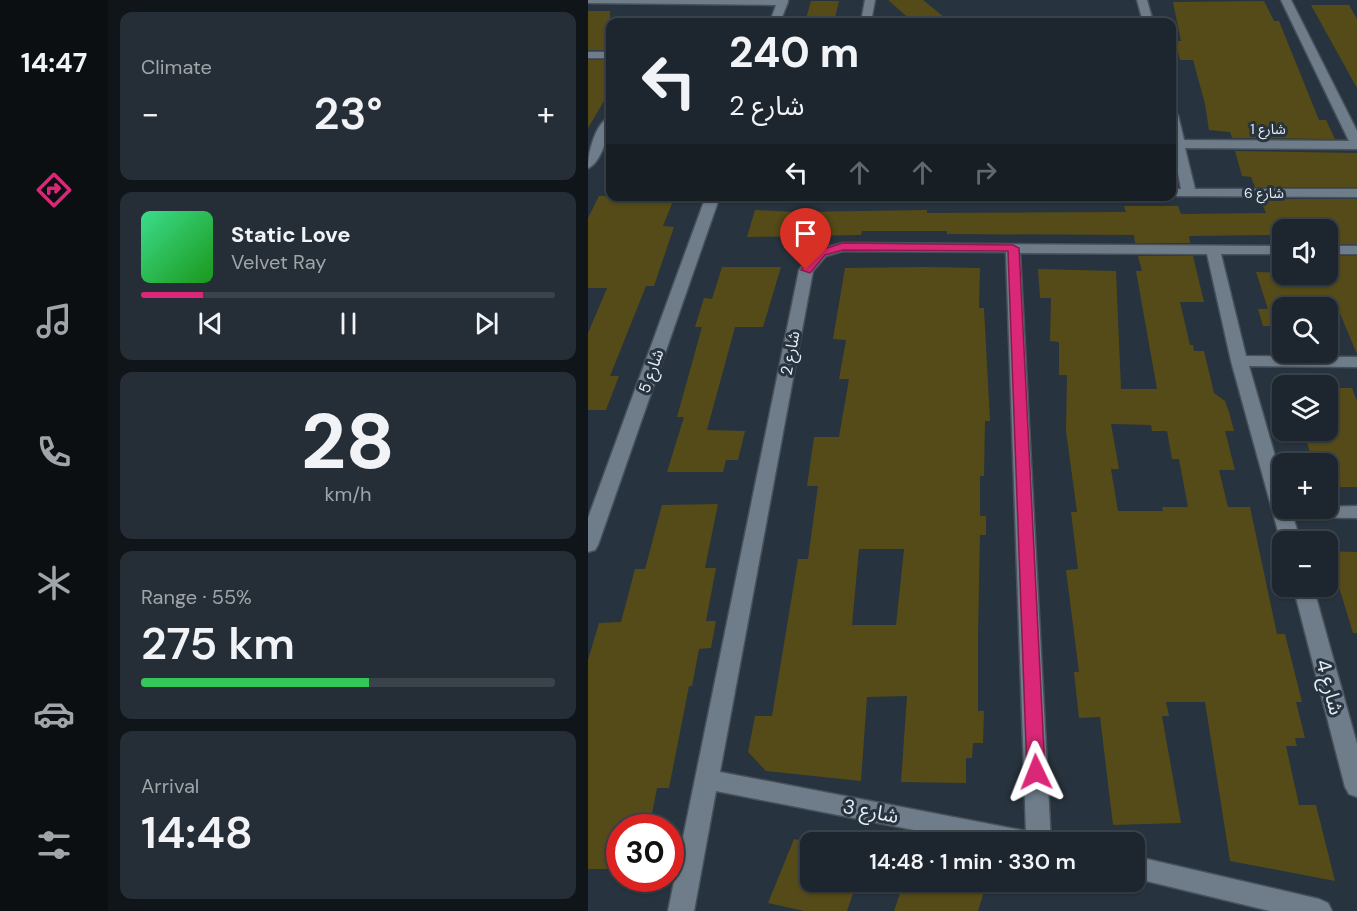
<!DOCTYPE html>
<html lang="en">
<head>
<meta charset="utf-8">
<style>
  body { margin:0; font-family:"DM Sans","Noto Sans Arabic",sans-serif; background:#252e36; color:#f1f3f6; height:100vh; display:flex; flex-direction:column; font-size:22px; white-space:nowrap }
  * { box-sizing:border-box; margin:0 }
  p { font-size:20px; color:#a0a5aa }
  .icon { flex:none; width:33px; height:33px; fill:none; stroke:currentColor; stroke-width:2; stroke-linecap:round; stroke-linejoin:round }
  .map { position:relative; flex:1; overflow:hidden }
  .panel { display:flex; flex-direction:column; gap:12px; padding:12px; background:#101519; width:480px }
  .panel>* { flex:none }
  .banner { position:absolute; left:18px; top:18px; width:570px; height:183px; border-radius:12px; box-shadow:0 2px 4px #0004,0 0 0 2px #3b434a; background:#1d262e; color:#f1f3f6; overflow:hidden }
  .fabs { position:absolute; left:684px; top:219px; display:grid; gap:12px }
  .fabs a { display:grid; place-items:center; width:66px; height:66px; border-radius:12px; background:#1d262e; box-shadow:0 2px 4px #0004,0 0 0 2px #3b434a; font-size:30px }
  .speed { position:absolute; left:18px; top:814px; display:flex; gap:12px; font-size:30px; font-weight:700; text-align:center }
  .speed>* { display:grid; place-content:center; width:78px; height:78px; border-radius:50%; background:#1d262e; box-shadow:0 2px 4px #0004,0 0 0 2px #3b434a; line-height:1 }
  .speed .limit { border:9px solid #d22; background:#fff; color:#111 }
  .pin { position:absolute; display:grid; place-items:center; width:51px; height:51px; color:#fff; margin:-62px -26px; border-radius:50% 50% 50% 0; rotate:-45deg; box-shadow:0 0 6px #0007 }
  .pin .icon { rotate:45deg }
  .me { position:absolute; width:66px; margin:-33px; rotate:358deg; stroke-linejoin:round; filter:drop-shadow(0 0 4px #0008) }
  .turn { display:flex; align-items:center; gap:21px; height:126px; padding:0 24px; font-size:27px }
  .turn .icon { width:78px; height:78px; stroke-width:2.5 }
  .turn b { display:block; font-size:42px; line-height:51px }
  .lanes { display:flex; align-items:center; height:57px; padding:0 24px; background:#0003; justify-content:center; gap:30px; direction:ltr }
  .lanes .off { opacity:.35 }
  .big { font-size:45px; font-weight:600; line-height:1.1 }
  .panel .widget { flex:1; display:flex; flex-direction:column; justify-content:center; gap:9px; min-width:0; padding:0 21px; border-radius:12px; background:#252e36 }
  .panel .dial { align-items:center; gap:0 }
  .dial b { font-size:78px; line-height:1 }
  .song { display:flex; align-items:center; gap:18px }
  .cover { width:72px; height:72px; border-radius:9px; background:linear-gradient(135deg,hsl(150 70% 55%),hsl(120 70% 35%)) }
  .played { height:6px; border-radius:3px; background:linear-gradient(90deg,#db2777 15%,#3b434a 15%) }
  .keys { display:flex; justify-content:space-around; direction:ltr }
  .heat { display:flex; justify-content:space-between; align-items:center; font-size:33px; direction:ltr }
  .charge { height:9px; border-radius:4px; background:linear-gradient(90deg,#34c759 55%,#3b434a 0) }
  .trip { position:absolute; left:212px; top:832px; width:345px; height:60px; border-radius:12px; background:#1d262e; box-shadow:0 2px 4px #0004,0 0 0 2px #3b434a; font-weight:600; line-height:60px; text-align:center }
  main { display:flex; flex:1; min-height:0 }
  .tabs { display:flex; flex-direction:column; width:108px; justify-content:space-around; align-items:center; background:#0c0f12; color:#a0a5aa }
  .tabs .icon { width:42px; height:42px }
  .tabs .on { color:#db2777 }
  .tabs b { font-size:27px; color:#f1f3f6 }
  .map>svg:first-child { display:block }
  .building { fill:#554b18; fill-rule:evenodd }
  .lines { fill:none; stroke-linecap:round; stroke-linejoin:round }
  .minor-casing { stroke:#47515b; stroke-width:3 }
  .minor { fill:#6f7d8b; fill-rule:evenodd }
  .route { fill:#db2777; stroke:#8e194d; stroke-width:1.5 }
  .labels { text-anchor:middle; dominant-baseline:central; stroke-width:6; stroke-linejoin:round; paint-order:stroke }
  .far-street-label { font-size:14px; fill:#e6edf5; stroke:#27333e }
  .street-label { font-size:16px; fill:#e6edf5; stroke:#27333e }
  .near-street-label { font-size:20px; fill:#e6edf5; stroke:#27333e }
</style>
</head>
<body>
<main>
<nav class="tabs">
<b>14:47</b>
<svg class="icon on" aria-label="directions" viewBox="0 0 24 24"><path d="M12 3l9 9-9 9-9-9zM9 14v-3h6M13 9l2 2-2 2"/></svg>
<svg class="icon" aria-label="music" viewBox="0 0 24 24"><path d="M9 18V5l10-2v13"/><circle cx="6" cy="18" r="3"/><circle cx="16" cy="16" r="3"/></svg>
<svg class="icon" aria-label="phone" viewBox="0 0 24 24"><path d="M5 4h4l2 5-3 2q2 4 5 5l2-3 5 2v4C11 20 4 13 5 4z"/></svg>
<svg class="icon" aria-label="climate" viewBox="0 0 24 24"><path d="M12 3v18M4 7l16 10M4 17L20 7"/></svg>
<svg class="icon" aria-label="car" viewBox="0 0 24 24"><path d="M5 17H2v-5l4-1 3-4h7l3 4 3 1v5h-3M9 17h6M6 11h13"/><circle cx="7" cy="17" r="2"/><circle cx="17" cy="17" r="2"/></svg>
<svg class="icon" aria-label="filters" viewBox="0 0 24 24"><path d="M4 7h16M4 17h16"/><circle cx="9" cy="7" r="2"/><circle cx="15" cy="17" r="2"/></svg>
</nav>
<section class="panel">
<div class="widget"><p>Climate</p>
<div class="heat"><a>−</a><b class="big">23°</b><a>+</a></div>
</div>
<div class="widget">
<div class="song"><i class="cover"></i><div><b>Static Love</b><p>Velvet Ray</p></div></div>
<div class="played"></div>
<div class="keys"><svg class="icon" aria-label="previous" viewBox="0 0 24 24"><path d="M18 5L8 12l10 7zM5 5v14"/></svg><svg class="icon" aria-label="pause" viewBox="0 0 24 24"><path d="M8 5v14M16 5v14"/></svg><svg class="icon" aria-label="next" viewBox="0 0 24 24"><path d="M6 5l10 7-10 7zM19 5v14"/></svg></div>
</div>
<div class="widget dial"><b>28</b><p>km/h</p></div>
<div class="widget"><p>Range · 55%</p><b class="big">275 km</b><div class="charge"></div></div>
<div class="widget"><p>Arrival</p><b class="big">14:48</b></div>
</section>
<div class="map">
<svg width="769" height="911" viewBox="0 0 769 911">
  <rect width="100%" height="100%" fill="#27333e"/>
  <!-- building -->
  <path class="building" d="M300 0H335L362 22H325Z
    M223 1H251L246 22H217Z
    M676 1 686 21H691L731 120H738L747 139 644 138 642 132 621 130 617 104 605 60H592L587 41H593L585 2Z
    M723 5H761L769 19V88Z
    M0 11H22V50H0Z
    M0 60H22V91L0 128Z
    M647 151 769 153V187H667L663 177 654 176Z
    M11 196H87L75 226 86 227 66 286H58L22 376H31L18 410H0V333L19 288H0V218Z
    M672 199H769V244H740V230H694V235L601 236 602 243H547L546 235 359 234V231H274L273 235 159 237 167 210 207 212 339 210V213L538 212 536 206H590L593 214 678 213Z
    M550 256H605L616 302H592L602 345H605L606 351H616L626 393 637 401 641 412 646 431H637L647 470H631L640 507H662L689 634H697L714 702H708L717 738H707L709 746H698L711 805H728L747 881 642 861 617 702H578L581 716H574L593 823 525 825 512 717 491 718 486 672H491L478 570 490 569 483 512H489L478 431 479 375H471V342L462 341 463 298H452L450 269 528 271 533 389H569L548 271H554ZM523 424 563 425 564 431H579L584 459H591L600 507H574L575 511H530L523 469H531Z
    M740 256H769V354L748 304H738L735 296H694V342H691L686 326H675L670 309H680L668 272 740 274Z
    M134 267H193L175 327H147L119 430 157 431 150 460H138L135 472H79L96 417H89L114 327H107L116 298 124 299Z
    M336 267 392 268 391 308H396L402 421H397L396 476H392V516H398V535H392L390 635V711H396L395 743H385L384 758H378V783L313 782 319 696 279 697 273 781 178 771 160 752 167 716H184L210 559H220L230 486H219L226 437H251L261 379H251L258 340 245 339 257 268ZM271 549H316L308 625H264Z
    M740 388H764L769 401V487H740V464H726L719 443H740Z
    M130 504 117 568H128L118 621H128L123 648 111 649 104 686H101L81 788H69L63 818H40L38 828H32L29 869H0V660L11 623 33 622 47 569H57L74 505Z
    M740 551 769 552V633H765Z
    M206 839 222 842V882H269L259 911H216L180 903Z
    M316 882H399L390 911H306Z"/>
  <g class="lines">
    <defs>
      <path id="minor" d="M0 0H200V2L192 22H182L188 5 0 3Z
        M277 0H287L283 22H273Z
        M549 0H559L565 22H555Z
        M693 0H703L769 131V149L597 148 607 189H769V197L582 196 584 189H593L584 142V111L590 115 596 140 761 141Z
        M0 52H22V58H0Z
        M22 117C23 129 13 164 0 168 0 153 7 123 22 117Z
        M118 196H132L10 545 7 550 0 552V518Z
        M255 243 694 246V254H633L658 356 769 357V367L661 366 694 480V508L769 506V518L705 517 713 542H693L643 361 619 254 432 253 463 843H392L128 791 106 911H80L211 270 228 250ZM255 251 418 252 438 831 132 772 225 271 238 256Z
        M740 246H769V254H740Z
        M705 586H725L769 744V797L761 794 757 787Z
        M546 856 731 899 740 903 744 911H682L546 878Z"/>
    </defs>
    <!-- minor casing -->
    <use href="#minor" class="minor-casing"/>
    <!-- minor -->
    <use href="#minor" class="minor"/>
  </g>
  <!-- route -->
  <path class="route" d="M255 243 425 245 431 248 457 772 454 777 448 780 442 777 439 772 420 251 255 250 237 255 222 273 213 270 229 251Z"/>
  <g class="labels">
    <!-- far-street labels -->
    <g class="far-street-label">
      <text x="680" y="129">شارع 1</text>
      <text x="676" y="193">شارع 6</text>
    </g>
    <!-- street labels -->
    <g class="street-label">
      <text transform="translate(202 353) rotate(-79)">شارع 2</text>
      <text transform="translate(63 371) rotate(-70)">شارع 5</text>
    </g>
    <!-- near-street labels -->
    <g class="near-street-label">
      <text transform="translate(742 687) rotate(75)">شارع 4</text>
      <text transform="translate(283 811) rotate(11)">شارع 3</text>
    </g>
  </g>
</svg>
<div class="fabs">
<a><svg class="icon" aria-label="sound" viewBox="0 0 24 24"><path d="M4 9h4l5-4v14l-5-4H4zM17 9q2 3 0 6"/></svg></a>
<a><svg class="icon" aria-label="search" viewBox="0 0 24 24"><circle cx="10" cy="10" r="6"/><path d="M15 15l6 6"/></svg></a>
<a><svg class="icon" aria-label="layers" viewBox="0 0 24 24"><path d="M12 4l9 5-9 5-9-5zM3 14l9 5 9-5"/></svg></a>
<a>+</a>
<a>−</a>
</div>
<div class="speed"><div class="limit">30</div></div>
<div class="pin" style="left:218px;top:270px;background:#d93025"><svg class="icon" aria-label="arrive" viewBox="0 0 24 24"><path d="M6 21V4h12l-3 4 3 4H6"/></svg></div>
<svg class="me" style="left:448px;top:772px" viewBox="-20 -20 40 40"><path d="M0-17L14 15 0 8-14 15z" fill="#db2777" stroke="#fff" stroke-width="4"/></svg>
<div class="trip">14:48 · 1 min · 330 m</div>
<div class="banner">
<div class="turn"><svg class="icon" aria-label="left" viewBox="0 0 24 24"><path d="M17 20v-9H6M10 6l-5 5 5 5"/></svg><div><b>240 m</b>شارع 2</div></div>
<div class="lanes"><svg class="icon" aria-label="left" viewBox="0 0 24 24"><path d="M17 20v-9H6M10 6l-5 5 5 5"/></svg><svg class="icon off" aria-label="ahead" viewBox="0 0 24 24"><path d="M12 20V5M6 11l6-6 6 6"/></svg><svg class="icon off" aria-label="ahead" viewBox="0 0 24 24"><path d="M12 20V5M6 11l6-6 6 6"/></svg><svg class="icon off" aria-label="right" viewBox="0 0 24 24"><path d="M7 20v-9h11M14 6l5 5-5 5"/></svg></div>
</div>
</div>
</main>
</body>
</html>
